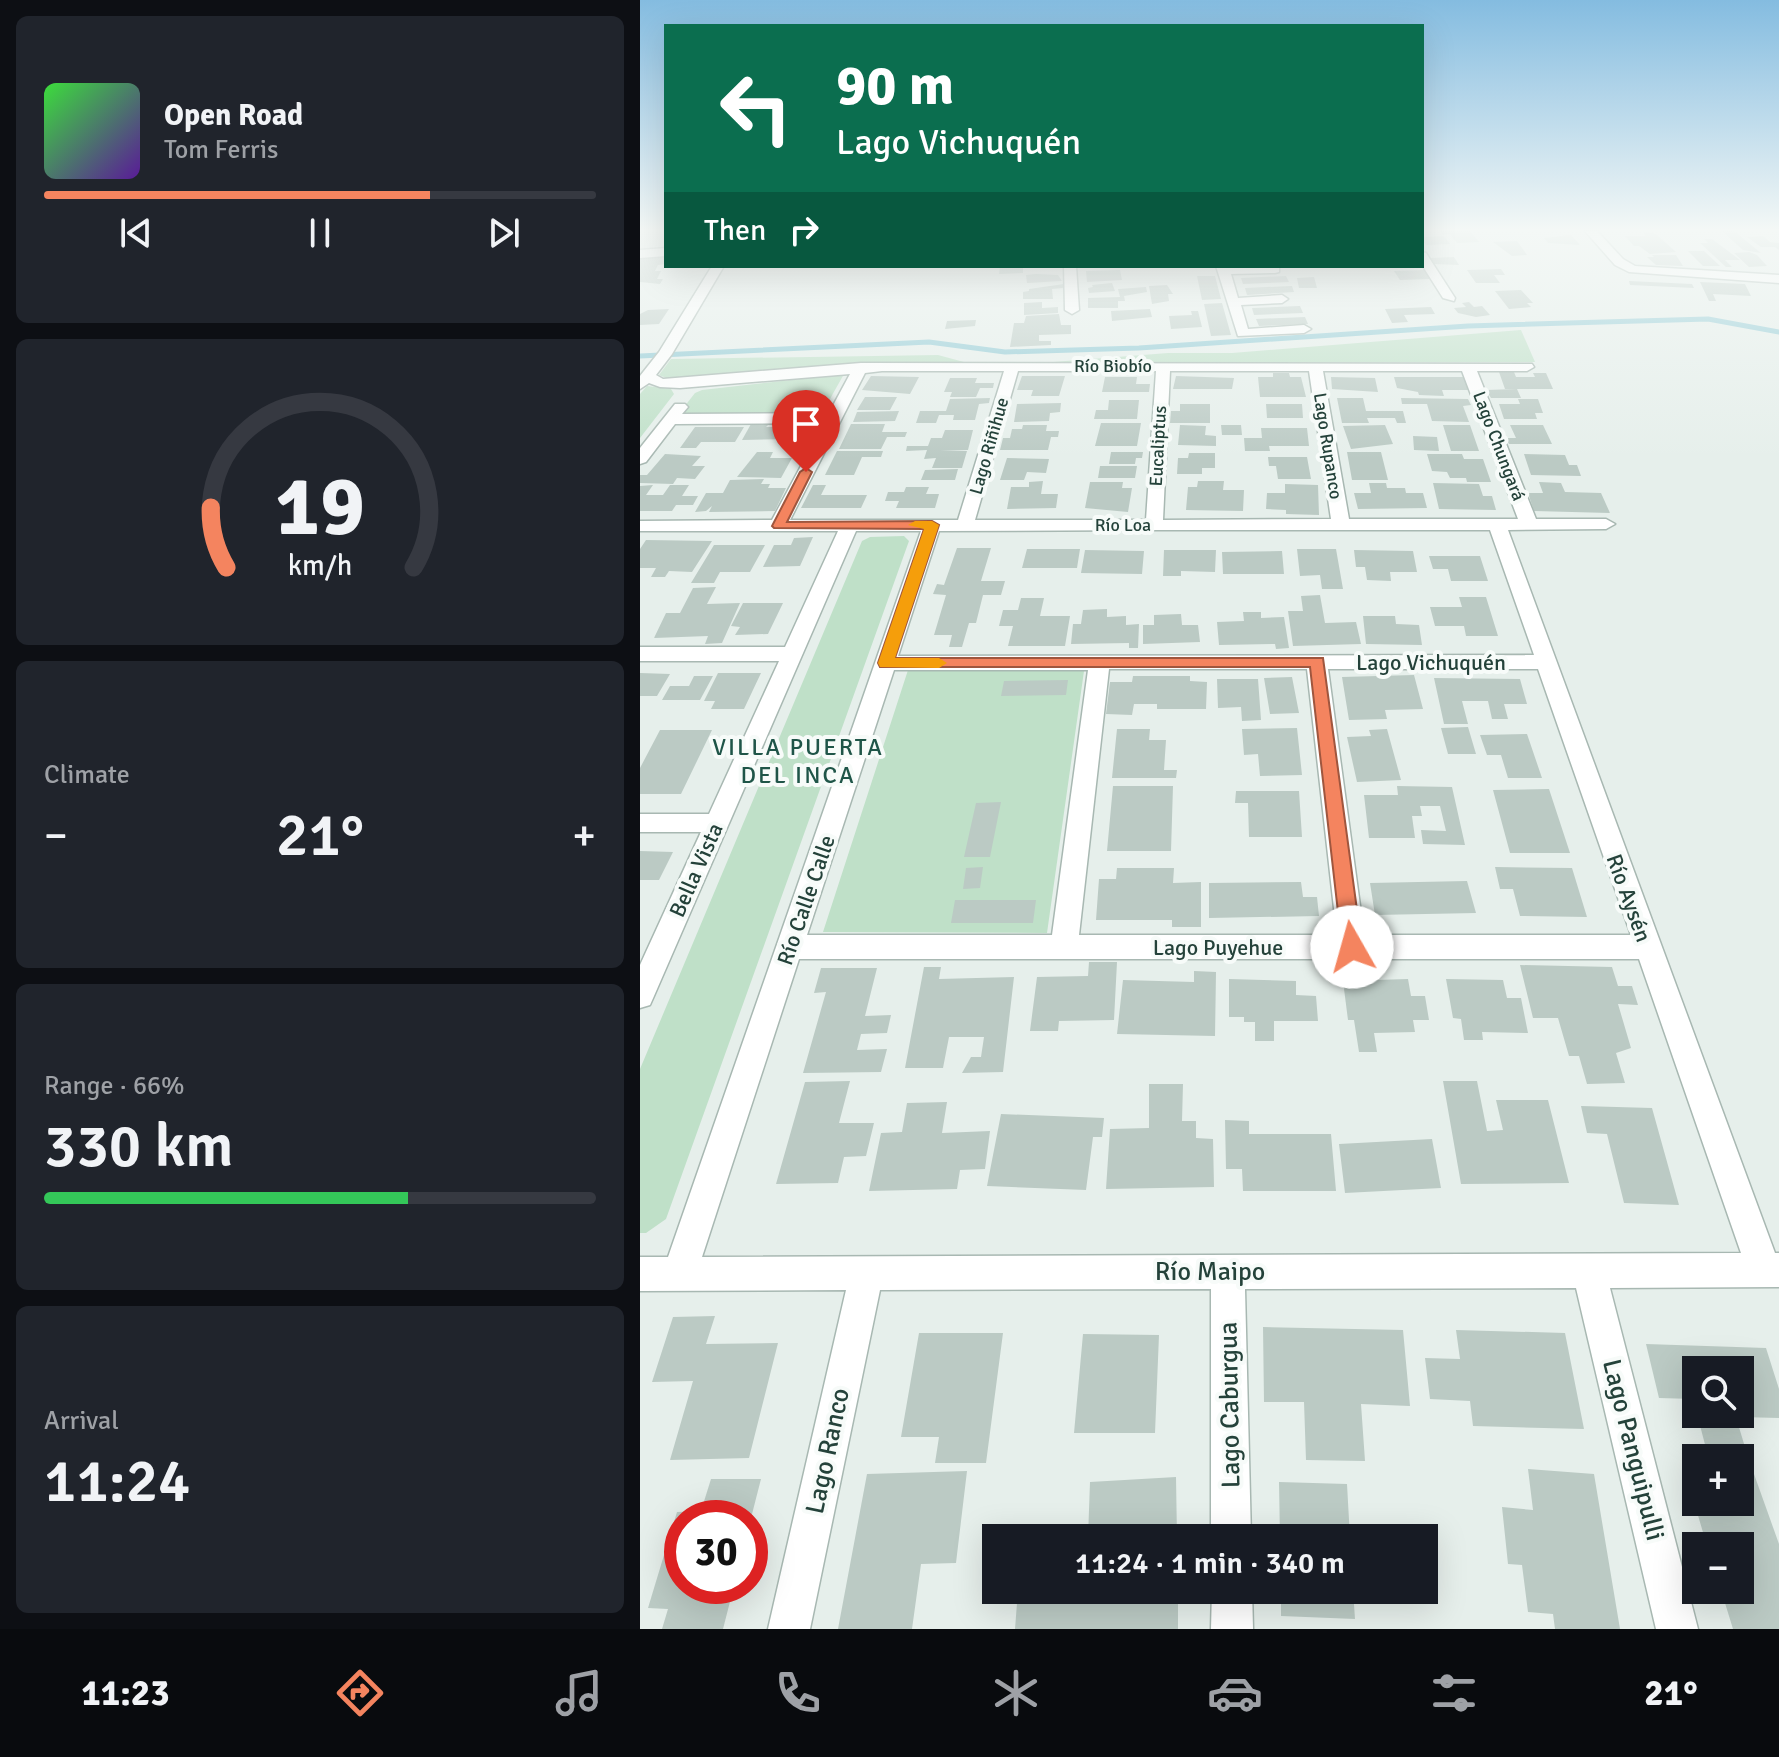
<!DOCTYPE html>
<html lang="en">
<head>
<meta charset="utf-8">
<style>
  body { margin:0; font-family:Signika,sans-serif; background:#20242c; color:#f1f3f6; height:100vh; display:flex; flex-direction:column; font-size:30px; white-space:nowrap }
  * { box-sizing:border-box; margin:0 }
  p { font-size:26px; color:#9ea1a6 }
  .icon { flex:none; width:44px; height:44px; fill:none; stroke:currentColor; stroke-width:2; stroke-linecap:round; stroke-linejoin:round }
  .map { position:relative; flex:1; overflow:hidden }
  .side { display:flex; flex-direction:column; gap:16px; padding:16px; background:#0d0f14; width:640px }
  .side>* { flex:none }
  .banner { position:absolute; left:24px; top:24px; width:760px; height:244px; border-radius:0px; box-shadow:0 8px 32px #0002; background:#0b6e4f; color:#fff; overflow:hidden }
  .controls { position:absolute; left:1042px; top:1356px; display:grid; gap:16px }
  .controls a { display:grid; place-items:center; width:72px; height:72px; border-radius:0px; background:#171b24; box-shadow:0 8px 32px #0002; font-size:40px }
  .speed { position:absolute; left:24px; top:1500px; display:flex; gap:16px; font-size:40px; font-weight:700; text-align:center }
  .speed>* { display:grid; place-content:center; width:104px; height:104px; border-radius:50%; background:#171b24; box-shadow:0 8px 32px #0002; line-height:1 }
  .speed .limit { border:12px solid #d22; background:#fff; color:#111 }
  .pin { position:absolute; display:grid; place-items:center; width:68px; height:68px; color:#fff; margin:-82px -34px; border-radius:50% 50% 50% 0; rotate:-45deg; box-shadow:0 0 8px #0007 }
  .pin .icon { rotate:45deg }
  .me { position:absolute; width:88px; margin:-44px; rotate:353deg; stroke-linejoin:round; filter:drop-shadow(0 0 6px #0008) }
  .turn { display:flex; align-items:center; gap:28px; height:168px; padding:0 40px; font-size:36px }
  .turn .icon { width:104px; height:104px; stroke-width:2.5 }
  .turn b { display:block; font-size:56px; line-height:68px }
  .then { display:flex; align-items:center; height:76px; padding:0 40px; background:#0003; gap:16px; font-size:30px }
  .big { font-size:60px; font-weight:600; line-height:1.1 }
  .side .widget { flex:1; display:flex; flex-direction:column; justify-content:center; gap:12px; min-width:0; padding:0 28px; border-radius:12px; background:#20242c }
  .side .dial { align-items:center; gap:0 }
  .dial svg { height:208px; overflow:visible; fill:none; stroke:#363941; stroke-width:7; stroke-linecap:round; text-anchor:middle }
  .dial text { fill:#f1f3f6; stroke:none }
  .song { display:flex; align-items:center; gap:24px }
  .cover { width:96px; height:96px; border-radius:12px; background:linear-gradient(135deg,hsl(120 70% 55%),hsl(270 70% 35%)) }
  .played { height:8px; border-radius:4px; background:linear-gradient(90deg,#f4845f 70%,#363941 70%) }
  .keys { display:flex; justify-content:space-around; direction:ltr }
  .heat { display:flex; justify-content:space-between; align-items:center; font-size:44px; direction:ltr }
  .charge { height:12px; border-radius:6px; background:linear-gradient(90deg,#34c759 66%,#363941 0) }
  .trip { position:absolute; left:342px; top:1524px; width:456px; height:80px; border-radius:0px; background:#171b24; box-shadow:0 8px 32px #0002; font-weight:600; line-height:80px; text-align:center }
  .dock { display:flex; height:128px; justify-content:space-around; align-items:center; background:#090b0e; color:#9ea1a6 }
  .dock .icon { width:56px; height:56px }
  .dock .on { color:#f4845f }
  .dock b { font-size:36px; color:#f1f3f6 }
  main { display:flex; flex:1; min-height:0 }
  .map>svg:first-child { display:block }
  .green { fill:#bfe0c8 }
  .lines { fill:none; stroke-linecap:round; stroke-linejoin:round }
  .stream { stroke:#8ec9d4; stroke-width:5 }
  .building { fill:#bbcac4 }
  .street-casing { stroke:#a8b8b2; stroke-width:3 }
  .street { fill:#fff; fill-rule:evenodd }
  .route { fill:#f4845f; stroke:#9f563e; stroke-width:2 }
  .slow { fill:#f59e0b }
  .labels { text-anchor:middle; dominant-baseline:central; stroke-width:8; stroke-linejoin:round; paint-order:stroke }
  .far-street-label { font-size:18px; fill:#24423a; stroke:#f7fbf9 }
  .street-label { font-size:22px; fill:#24423a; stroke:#f7fbf9 }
  .neighbourhood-label { font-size:24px; letter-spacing:2px; fill:#1f5548; stroke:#f7fbf9 }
  .near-street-label { font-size:26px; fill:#24423a; stroke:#f7fbf9 }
</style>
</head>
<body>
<main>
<section class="side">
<div class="widget">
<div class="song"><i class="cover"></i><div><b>Open Road</b><p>Tom Ferris</p></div></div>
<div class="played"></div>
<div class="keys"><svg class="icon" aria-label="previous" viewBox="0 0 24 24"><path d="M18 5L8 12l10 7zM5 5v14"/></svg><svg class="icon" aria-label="pause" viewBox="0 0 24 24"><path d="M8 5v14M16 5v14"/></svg><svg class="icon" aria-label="next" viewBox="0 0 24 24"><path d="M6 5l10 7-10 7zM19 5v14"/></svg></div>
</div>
<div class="widget dial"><svg viewBox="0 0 100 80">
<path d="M14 69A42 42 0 1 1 86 69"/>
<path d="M14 69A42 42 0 0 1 8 46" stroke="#f4845f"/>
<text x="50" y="56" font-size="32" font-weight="700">19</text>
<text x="50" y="72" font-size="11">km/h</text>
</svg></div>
<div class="widget"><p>Climate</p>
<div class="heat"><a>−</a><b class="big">21°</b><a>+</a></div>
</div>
<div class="widget"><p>Range · 66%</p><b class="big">330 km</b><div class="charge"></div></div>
<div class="widget"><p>Arrival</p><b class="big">11:24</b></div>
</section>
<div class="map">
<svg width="1139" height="1629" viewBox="0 0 1139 1629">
  <rect width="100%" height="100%" fill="#e6efeb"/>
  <!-- green -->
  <path class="green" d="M881 330 895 362H413L528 353H592Z
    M298 355 324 362H229L44 380H31L19 375 31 359Z
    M204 374 181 415 37 416 55 393 62 390Z
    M7 386 31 389 34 394 0 438V394Z
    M264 536 269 541 26 1219 6 1233H0V1069L222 541 230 537Z
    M268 670 444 671 407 933 183 932Z"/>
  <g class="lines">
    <!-- stream -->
    <path class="stream" d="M0 356 289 342 365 352 499 348 828 326 1068 319 1139 332"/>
  </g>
  <!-- building -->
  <path class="building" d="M801 231H830L839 242 817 243 810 234 803 235Z
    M1002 231 1016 234 1036 252 1010 254 999 246H994L985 236H1006Z
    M1082 231H1094L1121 253 1103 250Z
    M931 235 940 245 908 243 904 238Z
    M804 236 810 244 786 245 782 240V237Z
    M1123 236 1130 242 1139 243V250L1135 247H1121L1107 237Z
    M1064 239H1072L1100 260H1085L1092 267H1086L1060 243H1068Z
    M877 241 887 255 872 256 853 242Z
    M1048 251H1064L1080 266H1063Z
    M1109 252 1117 255 1127 266 1109 267 1094 253Z
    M1012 255H1036L1043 266 1016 265 1007 257H1014Z
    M26 257V264L18 265 15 271H21L17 279H23L20 284 0 282V258Z
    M814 257 819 265 794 264 790 258Z
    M360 266H383V273L359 274Z
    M861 269 865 275H854L860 283H836L827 270Z
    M480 270 482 280 447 282 446 271Z
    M785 270 790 279 760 280 754 271Z
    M396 274 418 275 422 281 387 283 386 275Z
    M557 276H575L581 299 562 300Z
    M646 276 649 282 603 284 601 278Z
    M674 277 677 288H659L657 278Z
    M989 281 1052 284 1054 288 990 285Z
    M1060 282 1105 284 1111 296 1073 294 1076 301H1069Z
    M472 283 475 291 449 293 448 288 453 287 452 285Z
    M424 284V288L412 289 413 299H383V292L389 291V289Z
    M527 285 533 294H528L529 301 512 304 509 286Z
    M652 286 654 292 607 295 605 288Z
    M506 287 507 292 484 296 485 301H478V308H448V298L480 297 478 289Z
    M881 290 893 303H887L891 307 869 309 855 291Z
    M402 302V308L418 307V313L384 315V303Z
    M829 302 834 307 842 306 850 315 836 317 818 313 814 308 826 307 822 303Z
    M582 303 591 335 571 336 564 304Z
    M660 306 663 313 614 315 612 308Z
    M791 307 795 314 764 315 768 322 752 323 745 309Z
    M29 309 19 324 0 325V314L8 310Z
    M510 309 512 317 472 321 471 311Z
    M551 311H558L562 327 531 329 529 316 552 315Z
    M419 314 421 325H431V334L399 335V341H411V345L370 347 374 323H384L386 316Z
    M665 317 668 324 619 326 616 319Z
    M336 320 335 326 305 329 307 321Z
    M859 372H874L876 377H895L893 373H906L913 389H865Z
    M633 373H649L650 377H661L666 397H620L618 377H633Z
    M231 376 279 377 270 394 222 390Z
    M382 376H425L419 396H391L393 390H377Z
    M536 376 594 378 592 389H533Z
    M465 377H497L496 384H510L509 392H462Z
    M691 377 735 378 738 392 692 389Z
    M754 377H824L828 390H802L804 396 779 395 778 392 757 388Z
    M310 378H337L335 383H354L353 388H340L336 397H310L312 392H304Z
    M877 389 881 398H851L846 390Z
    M225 397H257L250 410H217Z
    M350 398 349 403 339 404 335 420H313L314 415H299L296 423H276L280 411H306L310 399Z
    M697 398H723L726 411H763L766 423H757L755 418H727L729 423H702Z
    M761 398 828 399 831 405 823 406 829 422 792 421 787 404H762Z
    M878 399H898L903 413H895L897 419H864L859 404H880Z
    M469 400H499L497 419H454L456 410H468Z
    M421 403 420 412 410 413 409 421 374 422 377 404Z
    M540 404H570V423H530L531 411H540Z
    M626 404H662L663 418H627Z
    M259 411 255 421 213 422 217 412Z
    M461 423H501L497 446H455Z
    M111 424H129L126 427H159L153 439 102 440Z
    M211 424H245L242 432H267L265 437H247L241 449H199Z
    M383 425H407L406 431H419L418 437H411L408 450H360L363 438H370L372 429H382Z
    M540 425 566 426 565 435 576 436V446L538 445Z
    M581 425H601L602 435H582Z
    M745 425 753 444 711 449 703 426Z
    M803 425H830L839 451H811Z
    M870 425H903L912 444H869L866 438H876Z
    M55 427H104L95 442H61L56 448H40Z
    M621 428H667L669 446H629L630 451H605L604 438H622Z
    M305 430H333L328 450H300L327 451 322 468H292L296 458 284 459 287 450 266 451 267 446H288L291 438H302Z
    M773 436 797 437 799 451 774 450Z
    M197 451H243L241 457H222L214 475H185Z
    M117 452H133L130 458H152L141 478 97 477Z
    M471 452H503L502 458H496L495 464H469Z
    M707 452H741L748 480H712Z
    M549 453H575V468H562V474H537L538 458H548Z
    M25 454 61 456 52 466H65L55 479 37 478 33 484 0 483V475H7Z
    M787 454H822L824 459H843L851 482H827L826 478H810L807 472 792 471Z
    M884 454 925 455 929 465H937L941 476 891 475Z
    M628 457H667L671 479H638L636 466H629Z
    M367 458 409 459 406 473 387 472 384 480H360Z
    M460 466H497L495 478H458Z
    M318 469 315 480H281L285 470Z
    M124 479 121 484H130L128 488H146L135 511 69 512 72 506 66 511 55 512 66 493H83L90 480Z
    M403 481 401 494H418L416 508 367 509 371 487H389V482Z
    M558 481H584L583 490H604L603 511 546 510 548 487H557Z
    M450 482H483L482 488H492L488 512 445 508Z
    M899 482 921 483 925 492 961 493 970 513 894 511 888 493H903Z
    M729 483H746L747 488H765L766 493H783L787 508 718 509 714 493H731Z
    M793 483 839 484 843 496H852L856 510 799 509Z
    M645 484 678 485 679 515 646 514V510L626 509 627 493H645Z
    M13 485 6 495H23L30 485H49L42 496H58L53 505H36L32 511H0V486Z
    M173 485H186L181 495H227L221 508H161Z
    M266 487H289L286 494H299L295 508H256L259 501H245L248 492H264Z
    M173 537 160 566 123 567 134 545H151L154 538Z
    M6 540 72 541 52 572 29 571 25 577H11L16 568H0V549Z
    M74 545H125L110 572H80L74 583H51Z
    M317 548H351L341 581H365L361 595H343L336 623H329L322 647H309L312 635H294L306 595 293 594 297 584 304 585Z
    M387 549H440L437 568H382Z
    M657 549H696L703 589H682L680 575 660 576Z
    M445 550 504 551 502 574 441 573Z
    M524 550H576L575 572 541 571V576H523Z
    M714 550 773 551 777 572H750L751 581 727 580 725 567H716Z
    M642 551 644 574H583L582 552Z
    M789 556H840L848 581H811L808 569H793Z
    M76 587 67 604 100 603 82 643 65 644 68 636 14 638 26 613H40L53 588Z
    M680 595 685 623 716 622 721 644 653 646 648 611H663L661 596Z
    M819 597H846L858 636H826L824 626H795L790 607H822Z
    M381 598H404L400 616H430L425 646H368L373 626H359L363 610H378Z
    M103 603H143L128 634 95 635 100 627 91 626Z
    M467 609V617L486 616V625L499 624 498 648H489V643L431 644 433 624H441L443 610Z
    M603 612H621V618L644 617 649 648 636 649 635 644 579 645 577 622 604 621Z
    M541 614 542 625H558L560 642 503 644V625H514V615Z
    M723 616H755L756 624 779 625 782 645 726 644Z
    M0 673 30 674 17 696H0Z
    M78 673H121L104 709H71L75 701H64Z
    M774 675 783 709 745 710 747 719 709 720 702 677Z
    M54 676H73L60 700H22L30 686H49Z
    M493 676H550V681L567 682 566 709H517V704H494L492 715 466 714 470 682H492Z
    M652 677 659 713 630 714 624 678Z
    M794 678 880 679 887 704H864L868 719H852L848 701H822L828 724H804Z
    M577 679H618L621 720 602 721 601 707 578 708Z
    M428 680 426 695 361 696 364 681Z
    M828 727 836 754H808L801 728Z
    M657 728 662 775 620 776 618 754 604 755 602 729Z
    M477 729H510L509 740H526L524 770H537L536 778H472Z
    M747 729 761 780 717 782 707 737 731 736 729 730Z
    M20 730H72L41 794H0V768Z
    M887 734 902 778H868L861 755H847L840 735Z
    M473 786H533L531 851H467Z
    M757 786 812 787 825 845 783 844 781 830 806 831 800 806H780L782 816H772L775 838H729L724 795H758Z
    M909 789 930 853H870L853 790Z
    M596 791H659L662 837H609L608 803H595Z
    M361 802 350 857H324L336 803Z
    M0 851 33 852 19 880H0Z
    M343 867 340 888 323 889 326 868Z
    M855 867 932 868 947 917 880 916 873 889H860Z
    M477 868H534L533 883 561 882V927H532V920H456L459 879H476Z
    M827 881 836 913 735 915 730 883Z
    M661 882 663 897H677L679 916 569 918V883Z
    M315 900H396L393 923H311Z
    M449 962H477L474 1020 419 1021 418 1031H390L397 977 448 976Z
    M880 965 972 967 978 986H992L998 1005 978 1004 991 1048 976 1053 985 1083 947 1084 939 1056H929L918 1018H893Z
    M284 967H301L299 979 374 977 363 1072 322 1073 331 1057H341L344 1037H309L303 1068H265Z
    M181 968H237L225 1016 251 1015 247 1033 221 1034 217 1050 247 1049 241 1072 163 1073 186 992 174 993Z
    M554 971 576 972 575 1036 477 1034 483 980 554 982Z
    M589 979 656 981V995L676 996 678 1021H634V1041H615V1022H604V1017H589Z
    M768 979 771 996H785L789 1020H773L775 1032 734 1033 737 1052H719L714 1020H708L703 981Z
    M806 979 863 980 867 998H881L888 1033 842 1032 843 1040H824L821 1019 813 1018Z
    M210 1081 199 1123H234L226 1156 204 1157 198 1183 136 1184 165 1082Z
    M803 1081H837L847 1131 863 1130 856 1100H908L929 1183 821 1184Z
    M509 1084H543L542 1121H556V1138L573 1139 574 1187 466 1189 470 1129 509 1128Z
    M307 1102 302 1133 350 1131 345 1169 320 1170 317 1189 229 1191 241 1133 262 1132 267 1103Z
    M941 1106 1012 1108 1039 1205 984 1203 967 1134 947 1133Z
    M361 1114 464 1118 462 1137H453L446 1190 347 1186Z
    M585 1120 609 1121V1134H691L696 1191H603L602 1169H586Z
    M792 1139 801 1188 705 1193 699 1144Z
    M75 1316 66 1344 138 1343 109 1458 30 1460 53 1381 12 1382 33 1317Z
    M623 1327 763 1330 770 1406 721 1404 725 1461 666 1460 664 1402H624Z
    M816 1330 925 1333 944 1429 833 1426 830 1401 790 1399 785 1358 820 1359Z
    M279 1333H363L346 1463H295L299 1437H261Z
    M443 1334 519 1335 515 1433H434Z
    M1006 1344 1126 1348 1139 1389V1418L1100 1417V1370H1056V1407L1053 1399 1019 1398Z
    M1057 1414H1095L1108 1457 1068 1456Z
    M888 1469 954 1474 980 1629H915L913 1614 888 1612 882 1565 868 1564 862 1507 893 1510Z
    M327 1471 316 1563 281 1564 272 1629H198L227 1474Z
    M1114 1474 1139 1544V1629H1093L1081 1590H1100V1546H1067L1047 1478 1056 1477V1502H1100V1475Z
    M536 1477 537 1538H448L450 1482Z
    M71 1479H121L111 1518H42V1586H94L83 1629H22L28 1609 8 1608 37 1512 61 1511Z
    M639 1482 707 1484 710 1538H640Z
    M378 1590H538V1629H375Z
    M641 1590H713L715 1619 641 1616Z"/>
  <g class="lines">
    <defs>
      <path id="street" d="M945 231H957L983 259 995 266 1139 275V283L989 272 975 265Z
        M26 248V256L0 258V250Z
        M782 252 786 253 815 298 814 301 803 298 782 265Z
        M72 266H84L32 354 16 375 23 379 221 363 892 364 894 367 887 371H837L896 519H966L975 524 966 529 868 530 1135 1253H1139V1287L970 1288 1058 1629H1016L936 1288 605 1289 611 1538H571V1289L240 1290 170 1629H128L206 1290 0 1291V1257H28L281 531H216L14 996 10 1005 0 1008V965L61 832H0V814H69L139 661H0V647H145L198 531H0V521L132 520 184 423 35 424 6 462 0 464V448L35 404H45L48 407 42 414 189 413 210 374 40 388 20 387 9 383 0 389V376L19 352ZM242 371H364L318 520H150L225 373ZM378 371H516L506 520H335ZM530 371H669L691 519 523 520ZM683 371H822L878 519H709ZM514 530H850L894 655 258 656 299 531ZM469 669H667L697 935H439ZM688 669H898L991 935H724ZM254 670H448L412 935H167ZM159 959H999L1101 1253 62 1257Z
        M424 266H436L439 310 432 314 425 310Z
        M576 266H639V272L635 273 591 274 598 298 642 295 648 299 642 303 601 305 608 329 664 325 671 329 664 333 598 336Z
        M572 1590H612L613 1629H571Z"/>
    </defs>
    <!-- street casing -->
    <use href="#street" class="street-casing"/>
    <!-- street -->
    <use href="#street" class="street"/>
  </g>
  <!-- sky -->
  <linearGradient id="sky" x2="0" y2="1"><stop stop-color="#84bce0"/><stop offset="0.5" stop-color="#f4f8f6"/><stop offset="1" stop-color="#f4f8f6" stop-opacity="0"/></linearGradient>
  <rect width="1139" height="459" fill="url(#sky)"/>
  <!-- route -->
  <path class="route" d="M166 468 172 472 147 522 292 521 299 525 255 658H683L722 947 719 953 712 956 705 953 702 947 670 667H240L238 663 284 529 134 528 132 526 160 472Z"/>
  <!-- slow -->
  <path class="slow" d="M292 521 299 525 255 658H299L307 663 299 668 240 667 238 663 284 529 268 525 275 521Z"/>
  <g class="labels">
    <!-- far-street labels -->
    <g class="far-street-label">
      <text x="473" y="366">Río Biobío</text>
      <text transform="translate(349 446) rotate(-74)">Lago Riñihue</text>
      <text transform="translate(518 446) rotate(-87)">Eucaliptus</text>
      <text transform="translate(688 446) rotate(81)">Lago Rupanco</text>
      <text transform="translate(859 446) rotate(69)">Lago Chungará</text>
      <text x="483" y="525">Río Loa</text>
    </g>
    <!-- street labels -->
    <g class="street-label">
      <text x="791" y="662">Lago Vichuquén</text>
      <text transform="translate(56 870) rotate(-66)">Bella Vista</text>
      <text transform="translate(989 898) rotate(70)">Río Aysén</text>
      <text transform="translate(166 900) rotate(-71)">Río Calle Calle</text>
      <text x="578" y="947">Lago Puyehue</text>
    </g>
    <!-- neighbourhood labels -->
    <g class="neighbourhood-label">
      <text x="158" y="747">VILLA PUERTA<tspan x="158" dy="28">DEL INCA</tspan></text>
    </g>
    <!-- near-street labels -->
    <g class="near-street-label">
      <text x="570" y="1272">Río Maipo</text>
      <text transform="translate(590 1405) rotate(-91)">Lago Caburgua</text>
      <text transform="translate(993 1450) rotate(76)">Lago Panguipulli</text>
      <text transform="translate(188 1451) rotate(-78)">Lago Ranco</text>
    </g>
  </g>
</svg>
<div class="controls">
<a><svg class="icon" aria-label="search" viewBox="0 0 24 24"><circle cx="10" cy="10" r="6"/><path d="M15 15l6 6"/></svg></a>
<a>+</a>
<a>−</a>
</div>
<div class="speed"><div class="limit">30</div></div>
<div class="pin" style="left:166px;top:472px;background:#d93025"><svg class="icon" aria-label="arrive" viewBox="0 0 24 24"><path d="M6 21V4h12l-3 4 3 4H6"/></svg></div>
<svg class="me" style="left:712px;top:947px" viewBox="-20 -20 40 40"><circle r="19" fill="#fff"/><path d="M0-13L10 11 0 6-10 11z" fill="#f4845f"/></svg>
<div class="trip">11:24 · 1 min · 340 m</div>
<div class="banner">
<div class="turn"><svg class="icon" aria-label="left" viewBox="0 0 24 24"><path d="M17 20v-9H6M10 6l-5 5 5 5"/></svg><div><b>90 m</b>Lago Vichuquén</div></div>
<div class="then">Then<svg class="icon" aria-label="right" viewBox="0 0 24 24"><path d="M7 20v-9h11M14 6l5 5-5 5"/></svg></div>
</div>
</div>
</main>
<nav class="dock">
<b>11:23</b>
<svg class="icon on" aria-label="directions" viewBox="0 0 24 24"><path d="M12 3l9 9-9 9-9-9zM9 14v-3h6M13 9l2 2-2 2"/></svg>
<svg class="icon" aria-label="music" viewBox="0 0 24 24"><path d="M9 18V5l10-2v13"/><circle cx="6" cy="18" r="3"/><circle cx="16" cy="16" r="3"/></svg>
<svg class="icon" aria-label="phone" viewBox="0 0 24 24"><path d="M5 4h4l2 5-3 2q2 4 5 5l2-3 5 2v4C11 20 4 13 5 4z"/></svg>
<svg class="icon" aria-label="climate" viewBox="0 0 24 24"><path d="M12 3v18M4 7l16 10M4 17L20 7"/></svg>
<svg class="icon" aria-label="car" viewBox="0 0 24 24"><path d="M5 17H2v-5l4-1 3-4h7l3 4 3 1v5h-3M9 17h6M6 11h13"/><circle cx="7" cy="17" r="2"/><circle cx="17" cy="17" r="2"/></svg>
<svg class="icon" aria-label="filters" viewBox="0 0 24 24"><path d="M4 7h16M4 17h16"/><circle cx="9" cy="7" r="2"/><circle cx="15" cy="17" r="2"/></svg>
<b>21°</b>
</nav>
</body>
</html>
